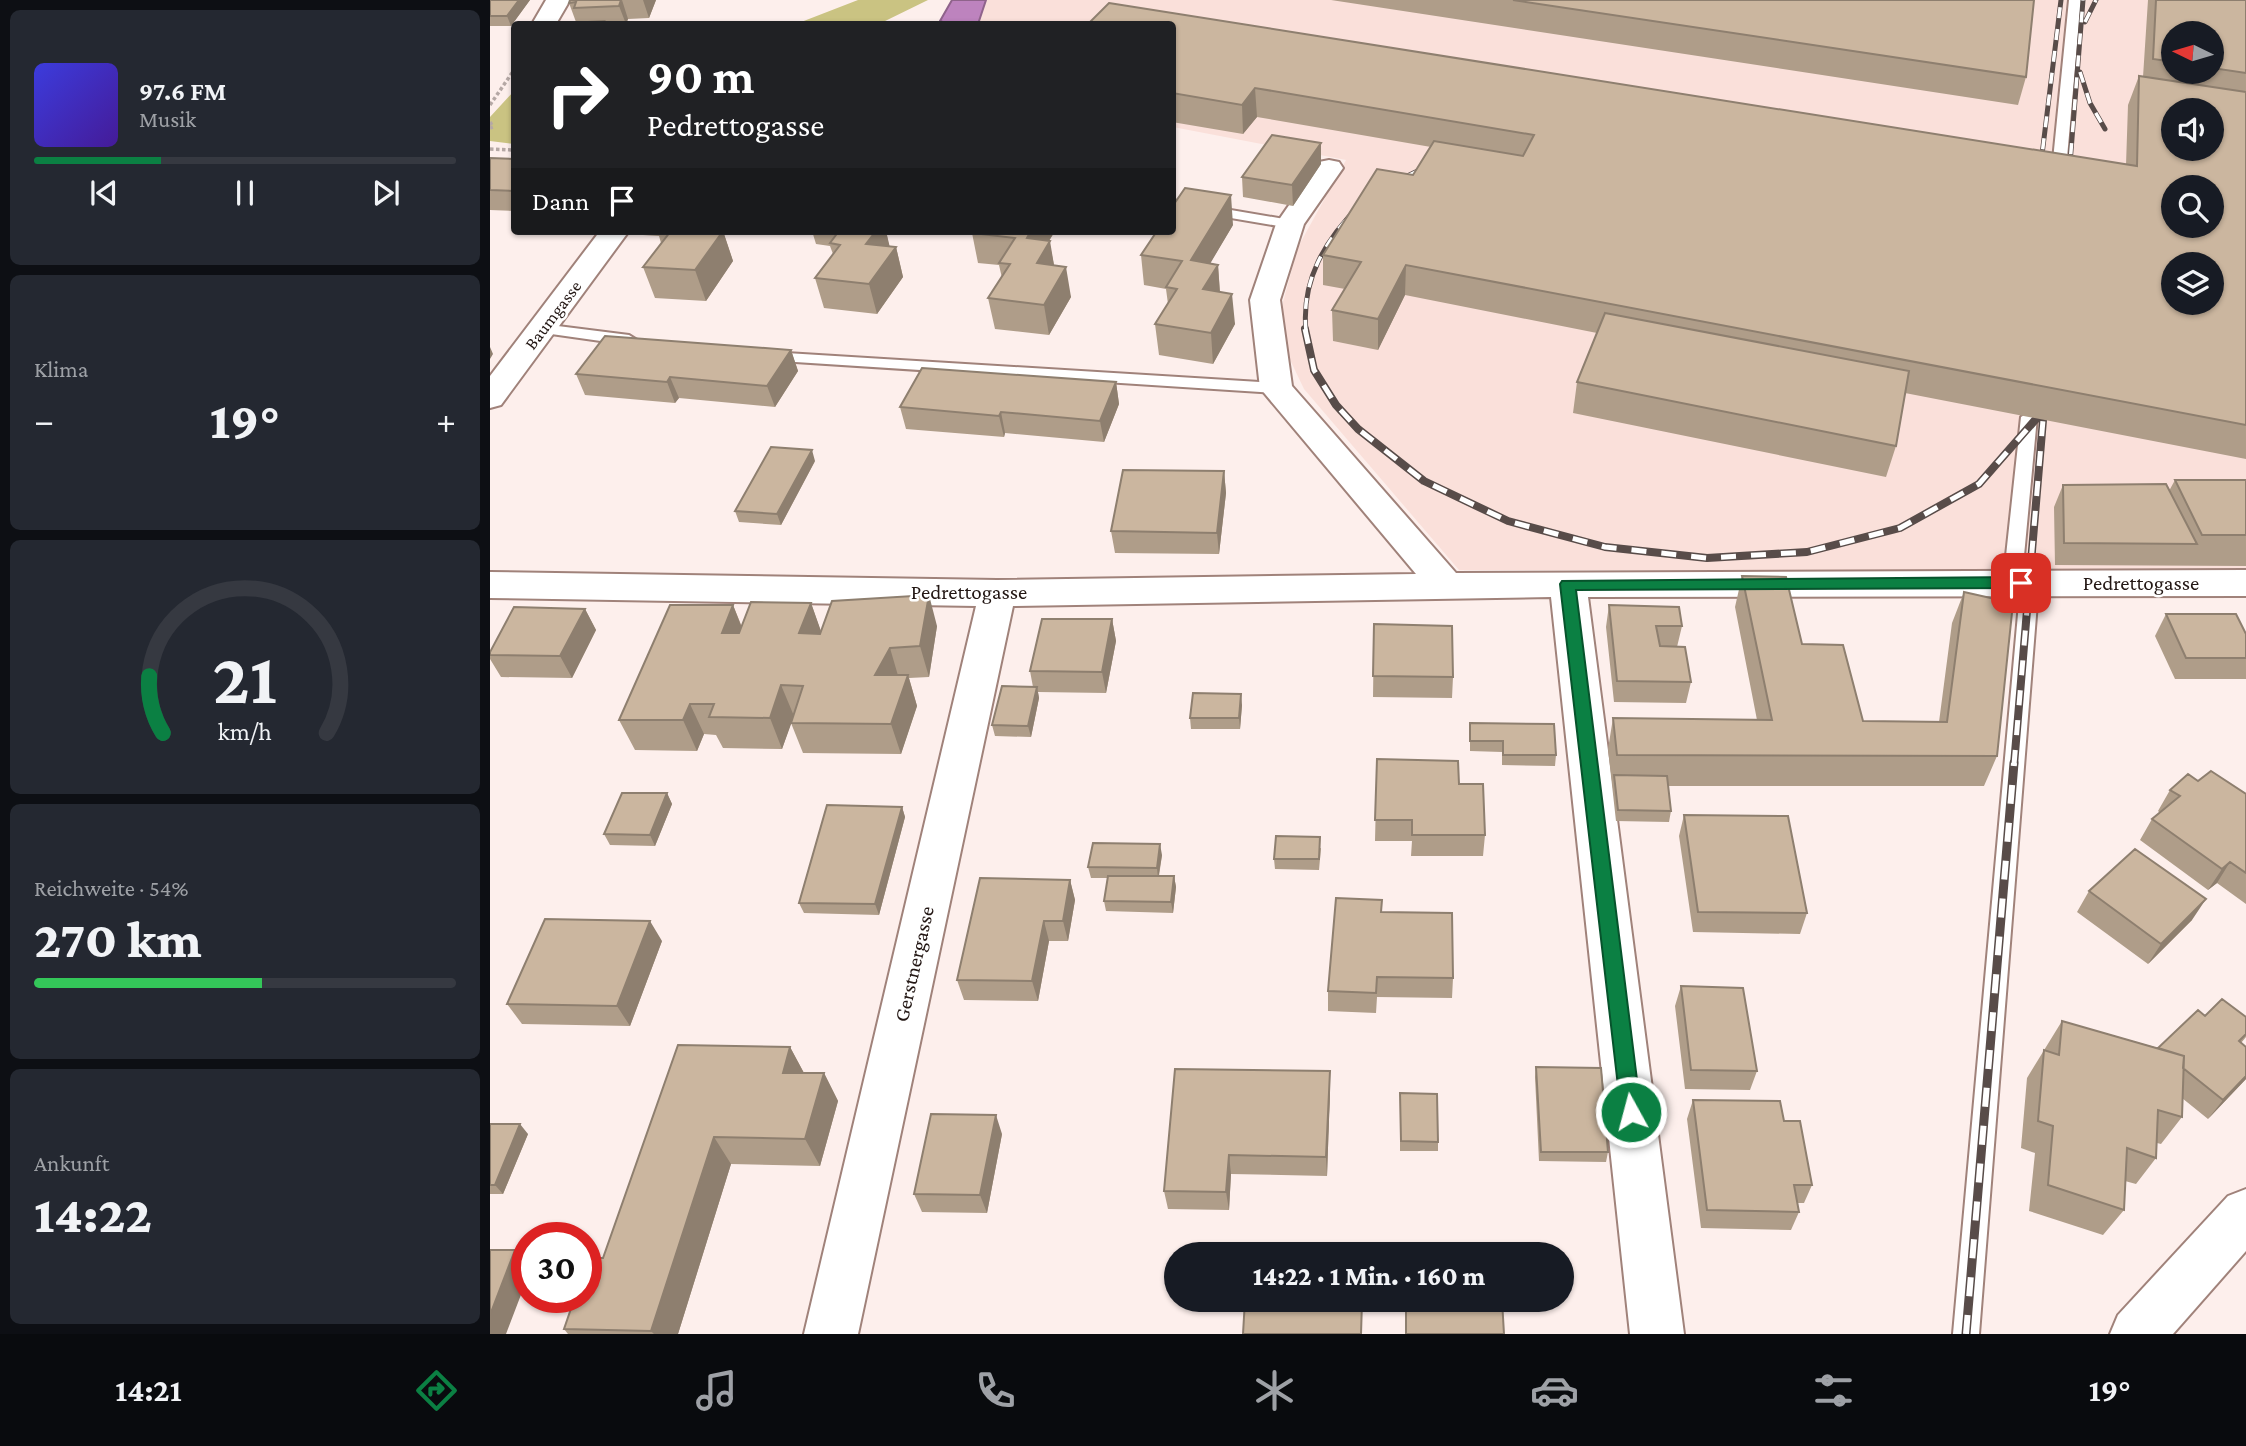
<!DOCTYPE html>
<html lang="de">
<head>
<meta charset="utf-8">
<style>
  body { margin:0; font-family:"Crimson Pro",serif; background:#242831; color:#f1f3f6; height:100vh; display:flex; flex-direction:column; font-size:26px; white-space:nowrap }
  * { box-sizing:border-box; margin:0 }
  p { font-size:23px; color:#9ea1a6 }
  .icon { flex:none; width:38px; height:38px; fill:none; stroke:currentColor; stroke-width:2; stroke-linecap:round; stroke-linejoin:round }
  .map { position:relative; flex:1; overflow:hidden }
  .panel { display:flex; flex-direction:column; gap:10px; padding:10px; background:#0d0f14; width:490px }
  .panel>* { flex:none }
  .top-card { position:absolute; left:21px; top:21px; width:665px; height:214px; border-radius:7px; box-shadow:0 2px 5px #0004; background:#202124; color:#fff; overflow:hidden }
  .needle { width:46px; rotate:275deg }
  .controls { position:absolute; left:1671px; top:21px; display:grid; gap:14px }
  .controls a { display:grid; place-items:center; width:63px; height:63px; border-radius:50%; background:#171b24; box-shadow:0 2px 5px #0004; font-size:35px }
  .speed { position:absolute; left:21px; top:1222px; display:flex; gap:14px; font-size:35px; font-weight:700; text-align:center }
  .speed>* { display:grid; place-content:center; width:91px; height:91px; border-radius:50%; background:#171b24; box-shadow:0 2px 5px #0004; line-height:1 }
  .speed .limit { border:10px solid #d22; background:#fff; color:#111 }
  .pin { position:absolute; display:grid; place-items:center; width:60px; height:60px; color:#fff; margin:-30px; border-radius:14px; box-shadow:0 4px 10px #0006 }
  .me { position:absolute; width:77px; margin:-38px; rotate:353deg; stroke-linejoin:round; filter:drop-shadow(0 0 5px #0008) }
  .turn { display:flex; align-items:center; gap:24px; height:147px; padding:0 21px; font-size:32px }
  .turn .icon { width:91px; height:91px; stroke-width:2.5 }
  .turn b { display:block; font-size:49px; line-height:60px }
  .then { display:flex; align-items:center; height:66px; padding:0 21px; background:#0003; gap:14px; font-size:26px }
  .big { font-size:52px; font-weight:800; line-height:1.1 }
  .panel .widget { flex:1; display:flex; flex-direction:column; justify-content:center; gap:10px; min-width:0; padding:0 24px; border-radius:10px; background:#242831 }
  .panel .dial { align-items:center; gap:0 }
  .dial svg { height:182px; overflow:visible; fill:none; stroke:#363941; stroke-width:7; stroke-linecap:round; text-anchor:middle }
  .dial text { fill:#f1f3f6; stroke:none }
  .song { display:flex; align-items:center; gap:21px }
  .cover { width:84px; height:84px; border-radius:10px; background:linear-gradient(135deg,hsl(240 70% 55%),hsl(260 70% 35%)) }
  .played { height:7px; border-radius:4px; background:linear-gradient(90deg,#0b8043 30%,#363941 30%) }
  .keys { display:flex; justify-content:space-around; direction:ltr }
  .heat { display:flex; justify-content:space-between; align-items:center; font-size:38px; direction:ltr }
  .charge { height:10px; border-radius:5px; background:linear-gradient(90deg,#34c759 54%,#363941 0) }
  .trip { position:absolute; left:674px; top:1242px; width:410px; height:70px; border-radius:35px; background:#171b24; box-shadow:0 2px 5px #0004; font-weight:800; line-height:70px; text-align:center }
  .tabs { display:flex; height:112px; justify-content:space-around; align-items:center; background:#090b0e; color:#9ea1a6 }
  .tabs .icon { width:49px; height:49px }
  .tabs .selected { color:#0b8043 }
  .tabs b { font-size:32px; color:#f1f3f6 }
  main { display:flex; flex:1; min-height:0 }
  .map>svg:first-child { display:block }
  .built { fill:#fae0da; fill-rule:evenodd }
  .green { fill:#cac382 }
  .water { fill:#bd83be; stroke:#8f638b; stroke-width:2 }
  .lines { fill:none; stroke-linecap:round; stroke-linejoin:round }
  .service-casing { stroke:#a0827a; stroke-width:4 }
  .minor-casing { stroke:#a0827a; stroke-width:4 }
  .tertiary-casing { stroke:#a0827a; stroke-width:4 }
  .path { stroke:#b5a8a5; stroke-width:3.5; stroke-dasharray:3.5 2.5; stroke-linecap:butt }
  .service { fill:#fff; fill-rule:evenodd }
  .minor { fill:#fff; fill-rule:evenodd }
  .tertiary { fill:#fff; fill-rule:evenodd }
  .rail-far2-casing { stroke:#584c49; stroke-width:5 }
  .rail-far1-casing { stroke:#584c49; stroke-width:8 }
  .rail-casing { stroke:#584c49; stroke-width:9 }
  .rail-far2 { stroke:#fff; stroke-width:3.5; stroke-dasharray:11; stroke-linecap:butt }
  .rail-far1 { stroke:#fff; stroke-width:5; stroke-dasharray:15; stroke-linecap:butt }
  .rail { stroke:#fff; stroke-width:6; stroke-dasharray:19; stroke-linecap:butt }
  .wall { fill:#af9d89; fill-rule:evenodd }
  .shaded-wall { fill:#8e7f6f }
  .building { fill:#cbb69f; stroke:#8e7f6f; stroke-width:2; fill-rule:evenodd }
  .route { fill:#0b8043; stroke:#07532c; stroke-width:2 }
  .labels { text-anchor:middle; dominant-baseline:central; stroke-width:5; stroke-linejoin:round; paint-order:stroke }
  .far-street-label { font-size:18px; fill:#231714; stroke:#fff }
  .street-label { font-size:21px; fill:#231714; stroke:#fff }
</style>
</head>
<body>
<main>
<section class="panel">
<div class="widget">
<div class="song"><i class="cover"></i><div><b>97.6 FM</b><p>Musik</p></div></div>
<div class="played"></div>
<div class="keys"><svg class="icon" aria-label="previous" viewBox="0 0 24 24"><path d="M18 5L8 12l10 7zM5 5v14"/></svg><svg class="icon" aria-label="pause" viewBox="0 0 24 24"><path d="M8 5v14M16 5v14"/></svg><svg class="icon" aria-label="next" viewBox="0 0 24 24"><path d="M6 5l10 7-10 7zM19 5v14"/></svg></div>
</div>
<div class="widget"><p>Klima</p>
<div class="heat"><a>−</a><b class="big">19°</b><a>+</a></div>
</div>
<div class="widget dial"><svg viewBox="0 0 100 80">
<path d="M14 69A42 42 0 1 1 86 69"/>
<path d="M14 69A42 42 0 0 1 8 44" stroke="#0b8043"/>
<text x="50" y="56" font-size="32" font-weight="700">21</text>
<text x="50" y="72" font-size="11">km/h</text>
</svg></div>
<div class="widget"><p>Reichweite · 54%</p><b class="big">270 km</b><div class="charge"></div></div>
<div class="widget"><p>Ankunft</p><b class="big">14:22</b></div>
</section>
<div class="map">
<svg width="1756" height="1334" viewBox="0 0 1756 1334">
  <rect width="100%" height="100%" fill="#fdefec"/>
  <!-- built -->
  <path class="built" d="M486 0H1756V570H969L814 389 793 345V302L808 247 856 160 683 127 682 24H476ZM1684 33H1722V72H1684ZM1684 110H1722V149H1684ZM1684 187H1722V226H1684ZM1684 264H1722V303H1684Z"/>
  <!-- green -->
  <path class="green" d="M368 0H438L389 24H306Z
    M24 91V144L0 141V117Z"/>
  <!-- water -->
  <path class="water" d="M462 0H496L488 24H458L450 21Z"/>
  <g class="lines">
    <defs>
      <path id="service" d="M1579 0H1591L1575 180 1568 184 1561 180Z
        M682 200 800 220 807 224 800 228 682 208Z
        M52 324 139 335 147 340 139 345 47 332 44 329Z
        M280 352 786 383 794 388 786 393 274 360 272 357Z
        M1539 412 1547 417 1534 556 1547 603 1489 1334H1463L1529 603 1516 556 1531 417Z"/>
      <path id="minor" d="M56 0H80L66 24H42Z
        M839 160 849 162 853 168 814 224 790 300 802 386 966 573 1756 570V596L1098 597 1194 1334H1140L1061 597 523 606 368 1334H314L486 606 0 598V572L507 580 926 574 770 388 760 300 786 224 829 162Z
        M110 231H139L11 405 0 408V376Z"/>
      <path id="tertiary" d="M1756 1189V1251L1683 1334H1620L1628 1315 1738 1196Z"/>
    </defs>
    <!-- service casing -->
    <use href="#service" class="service-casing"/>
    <!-- minor casing -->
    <use href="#minor" class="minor-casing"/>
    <!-- tertiary casing -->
    <use href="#tertiary" class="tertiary-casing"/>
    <!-- path -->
    <path class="path" d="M0 105 24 70
      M0 122 3 127 0 128
      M0 149 24 150"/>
    <!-- service -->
    <use href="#service" class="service"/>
    <!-- minor -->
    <use href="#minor" class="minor"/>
    <!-- tertiary -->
    <use href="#tertiary" class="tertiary"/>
    <defs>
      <path id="rail-far2" d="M1595 22 1606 0
        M1590 72 1600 103 1615 129
        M1550 171 1571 0
        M1579 176 1593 0
        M899 185 946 162
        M816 331C811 280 835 240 870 205"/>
      <path id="rail-far1" d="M815 329 824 370 846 405 868 429 934 481 1018 521 1115 547 1217 558 1317 552 1410 528 1489 484 1546 419
        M1524 765 1553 420"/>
      <path id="rail" d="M1476 1334 1524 763"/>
    </defs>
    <!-- rail-far2 casing -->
    <use href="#rail-far2" class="rail-far2-casing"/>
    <!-- rail-far1 casing -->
    <use href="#rail-far1" class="rail-far1-casing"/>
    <!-- rail casing -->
    <use href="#rail" class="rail-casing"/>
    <!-- rail-far2 -->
    <use href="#rail-far2" class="rail-far2"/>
    <!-- rail-far1 -->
    <use href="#rail-far1" class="rail-far1"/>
    <!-- rail -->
    <use href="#rail" class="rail"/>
  </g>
  <!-- wall -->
  <path class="wall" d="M0 0H40L21 26H0Z
    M80 0H166L159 18 138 19 136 24H79L89 23 86 22 79 3Z
    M841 0H1544L1536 77 1528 105Z
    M1658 0H1756V459L1415 393 1406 446 1396 477 1083 413 1087 382 1107 333 915 295 888 350 843 341 842 310 855 289 833 285V255L923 175 941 147 767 117 753 134 682 122V24L1636 165 1638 105 1649 76 1653 77ZM1684 33H1722V72H1684Z
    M0 158 24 159V211L0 210Z
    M831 164 803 206 753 197 752 177Z
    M743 225 720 263 728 265 730 292 745 324 723 364 669 355 665 324 678 304 676 289 654 285 651 255Z
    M151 231H233L243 261 216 301 165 298 153 267 171 243 169 236 153 235Z
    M322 231H396L399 246 406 247 413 277 387 314 334 308 325 278 343 254 340 246 326 244Z
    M483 231H565L559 241 564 265 581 297 559 335 505 329 498 298 512 278 509 265 488 263 482 233Z
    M301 350 308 371 285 407 189 398 185 403 95 395 86 374Z
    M626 382 629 404 614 442 515 433 514 437 416 429 410 407Z
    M325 461 291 525 249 522 245 511Z
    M734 471 736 493 729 554 625 553 621 531Z
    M1685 480H1756V566L1565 565 1564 507 1573 485 1679 491Z
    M1252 576 1312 644 1373 721 1449 722 1462 623 1474 592 1507 756 1494 786H1178L1181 811 1179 822 1126 821 1118 749 1123 718 1267 720 1245 607Z
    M321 603 331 632 447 626 439 677 419 678 427 706 411 754 313 753 301 723 292 749 233 748 226 735 214 734 207 751 145 750 129 720 243 605 252 627Z
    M1119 605 1192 626 1187 647 1201 682 1196 703 1124 702 1116 627Z
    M95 609 106 630 82 678 11 677 0 659V652Z
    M1676 614 1756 634V679H1685L1665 636Z
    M622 619 626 641 616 693 548 692 549 698 541 737 505 736 502 725 543 687 540 671Z
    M884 624 963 677 962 698 883 697Z
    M752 705 750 729H701L700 718Z
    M980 723 1066 755 1065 766 1012 765V752L980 751Z
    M887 759 969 784 995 835 993 856H921L922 841H885Z
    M1708 781 1756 794V904L1727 883 1718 890 1650 840 1662 819 1670 813 1668 811 1680 790Z
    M177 793 182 804 165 846 120 845 114 834Z
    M412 807 415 817 389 915 314 913 309 903Z
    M1194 815 1317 913 1310 934 1203 932 1189 836Z
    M831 848 829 870 785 869 784 859Z
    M672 855 669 876H684L686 887 683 913 616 911 614 901 618 878H601L598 867Z
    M580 880 585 900 578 941H559L548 1001 474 1000 467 980Z
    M1599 891 1702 920 1658 964 1587 912Z
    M891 912 963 978 962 998 887 997 886 1013 838 1011V991Z
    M172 941 140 1026 32 1024 17 1004Z
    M1191 986 1267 1071 1260 1090 1195 1089 1185 1006Z
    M1715 1016 1756 1017V1037L1751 1043 1756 1047V1079L1718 1119 1692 1098V1117L1671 1144 1667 1143 1666 1158 1646 1184 1635 1181 1634 1210 1613 1235 1539 1211 1545 1153 1531 1148 1537 1078 1572 1021 1668 1048Z
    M300 1047 314 1073H334L348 1101 330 1166 241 1164 188 1334H78L74 1329 113 1258Z
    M1046 1067 1118 1152 1116 1162 1049 1161 1045 1077Z
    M840 1091 837 1176 741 1174 739 1210 678 1209 674 1191Z
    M910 1093 948 1142V1151H910Z
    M1203 1100 1294 1121 1322 1185 1314 1203H1307L1309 1212 1301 1230 1211 1228 1197 1119Z
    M0 1124 38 1134 13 1194H0Z
    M512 1134 497 1213 432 1212 424 1194Z"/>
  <!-- shaded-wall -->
  <path class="shaded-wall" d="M29 0H40L21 26 17 16Z
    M132 0 138 19 136 24 129 6Z
    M153 0H166L159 18Z
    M765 88 767 117 753 134 752 105Z
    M831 143V164L803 206 802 185Z
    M741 195 743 225 704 291 701 260Z
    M233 231 243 261 216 301 205 270Z
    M373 231H396L401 252 384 274Z
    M541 231H565L542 268 537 238Z
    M560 241 565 271 547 263Z
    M406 247 413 277 387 314 379 284Z
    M728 265 730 295 713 289Z
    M916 265 915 295 888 350V319Z
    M576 267 581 297 559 335 554 305Z
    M742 294 745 324 723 364 721 333Z
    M0 347 3 354 0 359Z
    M301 350 308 371 285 407 277 386Z
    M180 377 189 398 185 403 177 382Z
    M626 382 629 404 614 442 610 421Z
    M511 412 515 433 514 437 509 416Z
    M322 450 325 461 291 525 287 514Z
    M734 471 736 493 729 554 727 533Z
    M439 595 447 626 439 677 430 646Z
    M321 603 332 634 321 664 309 633Z
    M243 605 255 636 232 633Z
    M95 609 106 630 82 678 70 656Z
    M622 619 626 641 616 693 612 672Z
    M400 648 409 679 385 675Z
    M418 675 427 706 411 754 401 724Z
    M291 685 304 716 292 749 280 718Z
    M547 687 549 698 541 737 538 726Z
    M751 694 752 705 750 729 749 718Z
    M200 704 214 734 207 751 193 720Z
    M177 793 182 804 165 846 160 835Z
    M412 807 415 817 389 915 385 904Z
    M670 844 672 855 668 879 667 868Z
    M1740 862 1727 883 1718 890 1732 869Z
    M684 876 686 887 683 913 681 902Z
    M580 880 585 900 578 941 573 921Z
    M1716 899 1702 920 1658 964 1671 944Z
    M160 921 172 941 140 1026 127 1006Z
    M554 921 559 941 548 1001 542 981Z
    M300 1047 315 1075 293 1073Z
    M840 1071V1091L837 1176 836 1157Z
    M334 1073 348 1101 330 1166 315 1139Z
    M1756 1076V1079L1718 1119 1733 1100Z
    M506 1115 512 1134 497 1213 490 1195Z
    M30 1124 38 1134 13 1194 5 1185Z
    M224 1137 241 1164 188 1334H164L161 1331Z
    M739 1155 741 1174 739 1210 736 1192Z
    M25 1250 37 1263V1279L16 1334H0V1315Z"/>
  <!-- building -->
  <path class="building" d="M0 0H29L17 16H0Z
    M80 0H131L129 6 84 8 86 2 79 3Z
    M1023 0H1544L1536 77Z
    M1666 0H1756V73L1722 68V33H1684V62L1663 59Z
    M619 3 1647 166 1649 76 1756 92V425L916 265 888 319 842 310 871 262 833 255 887 169 923 175 944 141 1033 156 1044 135 765 88 752 105 682 93V24H598ZM1684 110H1722V149H1684ZM1684 187H1722V226H1684ZM1684 264H1722V303H1684Z
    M114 21 112 24H79L80 23Z
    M782 135 831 143 802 185 752 177Z
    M0 158 24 159V191L0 190Z
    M695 188 741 195 701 260 728 265 713 289 742 294 721 333 665 324 687 289 676 287 692 261 651 255 667 231H682V207Z
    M169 231H233L205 270 153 267 180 232Z
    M349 231H386L376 244 406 247 379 284 325 278 350 245 340 243Z
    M483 231H541L537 238 560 241 547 263 576 267 554 305 498 298 520 264 509 263 525 238 482 233Z
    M1115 313 1419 371 1406 446 1087 382Z
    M115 336 301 350 277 386 180 377 177 382 86 374Z
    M432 368 626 382 610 421 511 412 509 416 410 407Z
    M281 447 322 450 287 514 245 511Z
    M633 470 734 471 727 533 621 531Z
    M1685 480H1756V535H1712Z
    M1676 484 1707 544 1574 543 1573 485Z
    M1252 576 1296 577 1312 644 1353 645 1373 721 1457 722 1474 592 1523 603 1507 756 1127 755 1123 718 1282 720Z
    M439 595 430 646 400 648 385 675H418L401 724 301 723 313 686 291 685 280 718 219 717 224 704H200L193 720H129L180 605H243L232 633H249L261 602 321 603 309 633 330 634 342 601Z
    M1119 605 1189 607 1192 626H1166L1170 646 1195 647 1201 682 1127 681Z
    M24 607 95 609 70 656 0 655V652Z
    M1676 614H1746L1756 634V658H1696Z
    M552 619H622L612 672 540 671Z
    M884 624 962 626 963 677 883 676Z
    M512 686 547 687 538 726 502 725Z
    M703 693 751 694 749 718H700Z
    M980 723 1064 724 1066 755H1013V741H980Z
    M887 759 968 761 969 784H993L995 835H922V820H885Z
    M1721 771 1756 794V873L1740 862 1732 869 1662 819 1690 796 1680 790 1698 774 1708 781Z
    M1124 775 1177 776 1181 811 1128 810Z
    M132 793H177L160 835 114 834Z
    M337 805 412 807 385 904 309 903Z
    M1194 815 1298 816 1317 913 1208 912Z
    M786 836 830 837 829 859H784Z
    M603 843 670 844 667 868 598 867Z
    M1645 849 1716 899 1671 944 1599 891Z
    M618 876H684L681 902 614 901Z
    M490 878 580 880 573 921H554L542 981 467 980Z
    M846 898 892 900 891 912 962 913 963 978 887 977 886 993 838 991Z
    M55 919 160 921 127 1006 17 1004Z
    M1191 986 1253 988 1267 1071 1201 1070Z
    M1732 999 1756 1017V1034L1749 1041 1756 1047V1076L1733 1100 1693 1068 1694 1056 1668 1048 1708 1010 1715 1016Z
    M1572 1021 1694 1056 1692 1117 1668 1110 1666 1158 1637 1148 1634 1210 1558 1185 1563 1126 1548 1121 1554 1050 1569 1055Z
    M188 1045 300 1047 293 1073H334L315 1139 224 1137 161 1331 74 1329 85 1297H96V1267L99 1258H113Z
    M1046 1067 1111 1068 1118 1152H1051Z
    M685 1069 840 1071 836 1157 739 1155 736 1192 674 1191Z
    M910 1093 947 1094 948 1142 911 1141Z
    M1203 1100 1290 1101 1294 1121H1310L1322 1185H1304L1309 1212 1217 1210Z
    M441 1114 506 1115 490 1195 424 1194Z
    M0 1124H30L5 1185H0Z
    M0 1250H25L0 1315Z
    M755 1300 872 1302 871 1334H753Z
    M916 1300H1012L1014 1334H916Z"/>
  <!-- route -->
  <path class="route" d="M1531 577 1539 583 1531 588 1086 590 1151 1112 1148 1118 1141 1121 1134 1118 1131 1112 1070 584 1072 581Z"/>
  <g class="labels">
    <!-- far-street labels -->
    <g class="far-street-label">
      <text transform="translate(63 315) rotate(-53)">Baumgasse</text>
    </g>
    <!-- street labels -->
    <g class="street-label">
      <text x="1651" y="583">Pedrettogasse</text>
      <text x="479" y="592">Pedrettogasse</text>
      <text transform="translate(424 964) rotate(-77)">Gerstnergasse</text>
    </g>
  </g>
</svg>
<div class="controls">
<a><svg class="needle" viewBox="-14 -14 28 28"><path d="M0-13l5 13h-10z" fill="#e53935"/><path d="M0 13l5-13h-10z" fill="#9ea1a6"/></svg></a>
<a><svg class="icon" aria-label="sound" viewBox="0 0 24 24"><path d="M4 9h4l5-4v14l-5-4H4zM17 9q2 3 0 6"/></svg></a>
<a><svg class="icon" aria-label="search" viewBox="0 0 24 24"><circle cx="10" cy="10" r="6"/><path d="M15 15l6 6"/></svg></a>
<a><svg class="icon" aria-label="layers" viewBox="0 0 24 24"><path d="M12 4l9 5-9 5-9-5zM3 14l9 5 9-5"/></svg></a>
</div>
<div class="speed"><div class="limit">30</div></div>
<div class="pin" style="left:1531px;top:583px;background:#d93025"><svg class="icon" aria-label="arrive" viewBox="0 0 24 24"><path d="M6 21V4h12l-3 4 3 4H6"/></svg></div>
<svg class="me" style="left:1141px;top:1112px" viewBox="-20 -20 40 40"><circle r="17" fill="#0b8043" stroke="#fff" stroke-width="3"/><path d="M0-11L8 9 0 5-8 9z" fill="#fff"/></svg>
<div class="trip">14:22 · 1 Min. · 160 m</div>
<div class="top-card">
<div class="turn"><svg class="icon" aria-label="right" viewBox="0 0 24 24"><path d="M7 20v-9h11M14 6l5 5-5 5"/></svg><div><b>90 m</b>Pedrettogasse</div></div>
<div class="then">Dann<svg class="icon" aria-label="arrive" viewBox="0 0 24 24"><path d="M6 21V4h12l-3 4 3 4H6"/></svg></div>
</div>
</div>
</main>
<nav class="tabs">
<b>14:21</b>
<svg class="icon selected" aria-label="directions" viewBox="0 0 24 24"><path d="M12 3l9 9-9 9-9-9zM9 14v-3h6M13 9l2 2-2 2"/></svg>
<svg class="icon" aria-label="music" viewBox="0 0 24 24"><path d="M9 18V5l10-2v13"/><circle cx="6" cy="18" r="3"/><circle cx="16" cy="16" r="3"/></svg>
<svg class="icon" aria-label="phone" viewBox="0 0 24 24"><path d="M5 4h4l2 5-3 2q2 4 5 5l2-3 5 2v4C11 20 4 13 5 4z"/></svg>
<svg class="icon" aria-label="climate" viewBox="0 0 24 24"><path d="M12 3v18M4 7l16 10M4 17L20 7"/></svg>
<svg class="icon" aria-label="car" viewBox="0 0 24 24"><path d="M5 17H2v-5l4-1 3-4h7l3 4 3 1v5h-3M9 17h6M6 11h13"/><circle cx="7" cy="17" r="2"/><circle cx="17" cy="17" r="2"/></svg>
<svg class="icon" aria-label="filters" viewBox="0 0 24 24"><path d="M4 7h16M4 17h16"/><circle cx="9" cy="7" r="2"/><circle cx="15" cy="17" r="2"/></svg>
<b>19°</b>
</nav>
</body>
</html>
